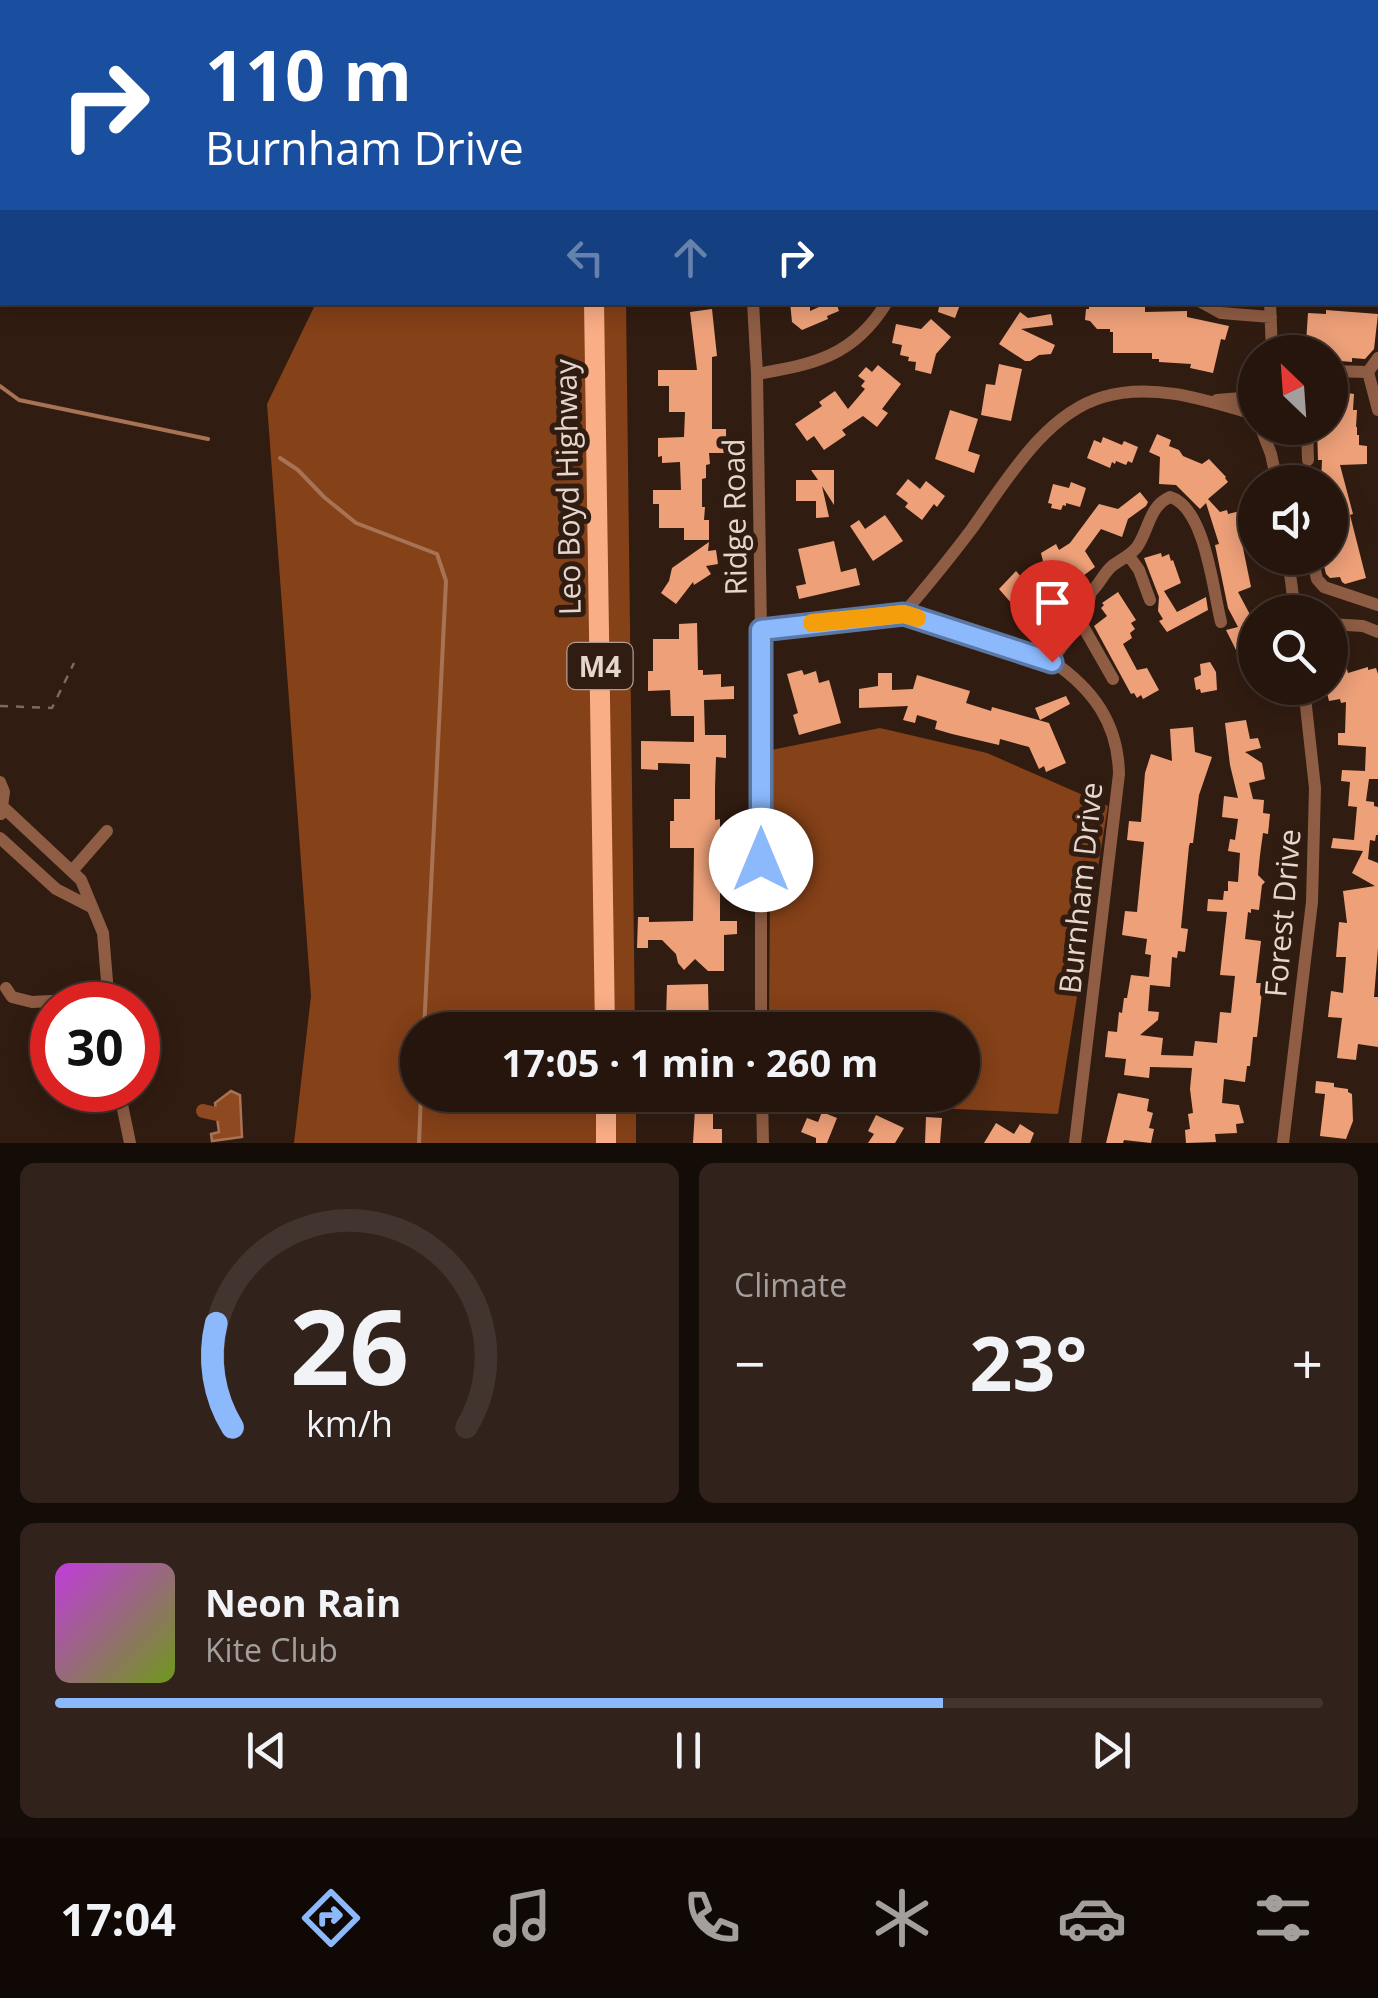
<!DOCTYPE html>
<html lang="en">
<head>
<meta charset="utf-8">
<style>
  body { margin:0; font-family:"Open Sans",sans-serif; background:#31221b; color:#f1f3f6; height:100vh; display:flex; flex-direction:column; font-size:38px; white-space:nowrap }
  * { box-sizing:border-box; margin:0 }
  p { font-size:32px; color:#a39f9d }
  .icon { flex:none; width:55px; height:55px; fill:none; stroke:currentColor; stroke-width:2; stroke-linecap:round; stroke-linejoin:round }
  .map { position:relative; height:1143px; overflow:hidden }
  .side { display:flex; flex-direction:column; gap:20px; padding:20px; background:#140c07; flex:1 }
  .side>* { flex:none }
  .guide { position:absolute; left:0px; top:0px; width:1380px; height:305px; box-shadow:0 5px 25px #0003,0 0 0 2px #42342e; background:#1a4fa0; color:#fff; overflow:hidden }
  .needle { width:65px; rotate:335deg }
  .fabs { position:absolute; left:1238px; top:335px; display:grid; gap:20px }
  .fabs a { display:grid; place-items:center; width:110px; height:110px; border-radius:50%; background:#25150d; box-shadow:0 5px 25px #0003,0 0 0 2px #42342e; font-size:50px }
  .speed { position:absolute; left:30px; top:982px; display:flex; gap:20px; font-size:50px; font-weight:700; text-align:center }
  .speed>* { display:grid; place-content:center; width:130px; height:130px; border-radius:50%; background:#25150d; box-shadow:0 5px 25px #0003,0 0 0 2px #42342e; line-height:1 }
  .speed .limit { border:15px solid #d22; background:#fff; color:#111 }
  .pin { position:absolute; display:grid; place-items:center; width:85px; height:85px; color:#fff; margin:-102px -42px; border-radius:50% 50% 50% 0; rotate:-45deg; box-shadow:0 0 10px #0007 }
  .pin .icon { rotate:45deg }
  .me { position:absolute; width:110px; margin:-55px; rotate:0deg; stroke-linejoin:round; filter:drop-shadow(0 0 8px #0008) }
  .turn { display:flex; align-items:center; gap:35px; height:210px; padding:0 40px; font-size:45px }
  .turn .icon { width:130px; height:130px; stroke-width:2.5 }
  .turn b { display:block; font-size:70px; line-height:85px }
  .lanes { display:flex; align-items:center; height:95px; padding:0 40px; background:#0003; justify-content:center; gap:50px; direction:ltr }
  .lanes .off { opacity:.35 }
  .big { font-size:75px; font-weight:700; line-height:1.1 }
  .side .widget { flex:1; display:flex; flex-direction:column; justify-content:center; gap:15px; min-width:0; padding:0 35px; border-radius:15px; background:#31221b }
  .side .dial { align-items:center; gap:0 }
  .dial svg { height:260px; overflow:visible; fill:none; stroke:#42342e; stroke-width:7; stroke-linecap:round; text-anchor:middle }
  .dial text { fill:#f1f3f6; stroke:none }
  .song { display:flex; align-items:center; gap:30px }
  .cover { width:120px; height:120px; border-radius:15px; background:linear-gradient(135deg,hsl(290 70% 55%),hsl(80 70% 35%)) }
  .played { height:10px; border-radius:5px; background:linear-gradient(90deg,#8cb9fc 70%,#42342e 70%) }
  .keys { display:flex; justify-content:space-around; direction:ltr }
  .heat { display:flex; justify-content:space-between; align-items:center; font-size:55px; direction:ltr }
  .side .tiles { flex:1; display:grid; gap:20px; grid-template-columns:1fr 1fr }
  .widget:last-child { grid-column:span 2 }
  .trip { position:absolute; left:400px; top:1012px; width:580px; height:100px; border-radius:50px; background:#25150d; box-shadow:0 5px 25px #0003,0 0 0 2px #42342e; font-weight:700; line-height:100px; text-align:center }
  .dock { display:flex; height:160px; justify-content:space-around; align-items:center; background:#0f0805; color:#a39f9d }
  .dock .icon { width:70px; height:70px }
  .dock .on { color:#8cb9fc }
  .dock b { font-size:45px; color:#f1f3f6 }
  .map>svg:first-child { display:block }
  .forest { fill:#854118 }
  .water { fill:#8e4921; stroke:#a87355; stroke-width:2.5 }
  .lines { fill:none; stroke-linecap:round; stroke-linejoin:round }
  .stream { stroke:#a87355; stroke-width:4 }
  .canal { stroke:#8e4921; stroke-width:14 }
  .building { fill:#eea179 }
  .path { stroke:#7c695f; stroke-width:2.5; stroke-dasharray:8 8; stroke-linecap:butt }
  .service { stroke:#8f5d44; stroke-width:6 }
  .minor { stroke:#8f5d44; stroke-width:12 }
  .trunk { stroke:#faae86; stroke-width:20 }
  .route-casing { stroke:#5b78a4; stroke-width:25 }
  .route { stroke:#8cb9fc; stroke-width:18 }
  .slow { stroke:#f59e0b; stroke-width:18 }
  .labels { text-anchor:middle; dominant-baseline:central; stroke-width:10; stroke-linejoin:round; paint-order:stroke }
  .shield { fill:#311c11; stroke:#af9e95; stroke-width:2.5 }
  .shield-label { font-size:28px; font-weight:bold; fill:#e5d6ce }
  .street-label { font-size:30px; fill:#e5d6ce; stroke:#311c11 }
</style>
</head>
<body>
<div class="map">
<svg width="1378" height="1143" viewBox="0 0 1378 1143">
  <rect width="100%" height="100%" fill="#311c11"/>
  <!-- forest -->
  <path class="forest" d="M316 303H626L635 1030H418V1095H636V1143H294L311 996 267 404Z
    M880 728 987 753 1108 806 1058 1114 768 1100V1095H962V1030H769L771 750Z"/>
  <!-- water -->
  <path class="water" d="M231 1091 240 1095 242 1137 212 1141 211 1134 219 1132 215 1103Z"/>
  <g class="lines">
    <!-- stream -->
    <path class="stream" d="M0 386 19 400 208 439
      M280 458 298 470 324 497 356 523 437 554 446 581 424 1030
      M419 1143 421 1095"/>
    <!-- canal -->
    <path class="canal" d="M203 1111 217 1114"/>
  </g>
  <!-- building -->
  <path class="building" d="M790 302H810V311L830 302H836L839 311 827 316 828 319 802 330 792 322Z
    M940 302H961L955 318 938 312Z
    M1089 302H1099V305H1145V312L1187 311V317L1229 326 1225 340 1221 339 1213 373 1190 368 1191 364 1159 362V359H1152V353H1113V332H1110V329H1097L1090 321 1085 320 1086 309H1089Z
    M712 309 717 356 712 357V429H726V453H709L710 464 706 465V478L702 479V507H705L704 520H709V540H684V528H659V504H653V490H681L680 462 662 463V456L658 457V438L684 437 685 412H669V386H658V370H697L690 312Z
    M1326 310 1378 314 1374 349 1365 359 1352 358V362L1330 360V352H1311V344L1306 343 1308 313 1326 314Z
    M1020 312 1028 318 1051 314 1053 325 1021 329 1055 345 1051 354 1039 355 1030 361H1025L999 344Z
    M931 319 951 337 936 354 931 374 915 370 916 362 908 361 909 357 900 355 902 345 892 343 896 324 921 329Z
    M999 364 1022 369 1011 421 981 415 986 384 995 385Z
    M878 365 901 384 882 409 888 413 877 427 863 416 842 430 846 435 824 450 814 436 807 441 795 424 822 406 819 402 835 391 848 409 865 389 861 386 865 381 858 376 866 367 872 372Z
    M1330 381 1341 382V392L1354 394 1353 410H1357L1356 427H1357V435H1359V445L1367 446V464L1340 465 1353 514 1350 515 1366 578 1345 584 1342 582 1340 577 1330 578 1326 574 1322 558H1330V529L1333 528 1330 516V482H1321L1322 460H1318L1317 428H1330Z
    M950 410 978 419 968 451 980 455 974 473 935 459Z
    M1157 434 1171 440 1169 446 1179 450 1183 456 1202 464 1209 459 1226 477 1225 478 1228 482 1208 499 1220 512 1227 510 1228 514 1240 511 1244 525 1241 526 1245 542 1242 543 1251 587 1238 592 1255 624V677L1242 652 1238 654 1226 630 1238 627 1228 608 1215 545 1219 544 1206 503 1200 509 1176 485 1159 484 1160 457 1149 452Z
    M1103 437 1122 445 1124 441 1138 447 1132 463 1128 461 1126 465 1116 461 1115 464 1112 462 1110 468 1087 458 1094 440 1101 443Z
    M811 470H834V505L822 486 829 517 816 518V501H796V480H818Z
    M908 479 920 489 926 481 945 496 937 507 934 504 922 520 905 507 908 503 896 494Z
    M1071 482 1086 488 1080 507 1066 503V506L1063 505 1061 510 1051 508 1052 504 1048 503 1053 484 1069 488Z
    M1140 492 1148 502 1146 506 1128 519 1122 537 1101 529 1085 551 1095 567 1064 590 1056 611 1050 609 1046 620 1021 612 1020 613 999 589 1016 571 1022 578 1043 561 1041 553 1056 544 1059 550 1070 543 1099 504 1118 509Z
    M885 515 903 541 873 561 850 526 859 520 865 529Z
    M834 541 841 572 856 568 860 585 799 599 796 586 806 584 798 549Z
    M709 542 708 551 716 550 718 564 706 566 711 574 694 585 693 582 676 604 661 593 669 581 672 568Z
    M1161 553 1162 557 1169 554 1171 561 1173 560 1181 583 1164 591 1177 612 1206 597 1208 610 1167 632 1159 621 1163 619 1158 611 1159 597 1144 558Z
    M1118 592 1136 620 1131 623 1135 629 1130 633 1132 638 1123 644 1137 670 1147 668 1159 690 1143 699 1141 695 1137 698 1134 693 1131 694 1094 626 1107 616 1101 608 1104 605 1102 603Z
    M697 623 698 670H703V675L721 674V687L734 686V699L704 700 705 735H726V758L716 757 715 788V820L720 819V921H737V934L724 935V971H708L695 959 684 970 678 963 676 954 662 940H648V948H637L638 917H649V922L693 921 694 848H670V821H674V799H690V764L658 763V770L641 769V741L694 742V716H671L670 690 648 691V671H653V639H679V624Z
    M1210 662 1216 672 1217 690 1201 693 1200 689 1196 690 1194 678 1201 675 1200 664Z
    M1346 666 1348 673 1368 667V670L1376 668 1378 674V779H1369L1366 801 1374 802V806L1378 807V835H1376L1375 841 1370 840 1368 859 1378 863V948L1374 997H1378V1047L1358 1044 1356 1060 1337 1058 1342 1018 1328 1017 1331 991 1343 993 1346 957H1336L1339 922 1347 923 1343 891 1375 886 1352 873 1363 851 1331 848 1333 838 1354 840 1357 807 1348 806 1350 782 1341 781 1342 770 1365 771 1366 747 1338 745V733H1345L1346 702 1341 703 1340 699 1329 701 1326 689 1336 687 1334 669Z
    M802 670 804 675 816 671 819 683 829 680 841 723 799 735 793 715 798 713 787 674Z
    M878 673H892V690L913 689 917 675 970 691 966 703 991 711 992 707 1049 723 1066 763 1046 772 1044 766 1039 769 1029 747 1000 739 999 745 952 734 935 729 937 721 917 715 915 723 903 720 908 706 859 708V689L878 686Z
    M1066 696 1070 704 1040 720 1035 708Z
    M1246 720 1250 739 1258 738 1261 748 1245 752 1262 763 1265 779 1249 783 1253 799 1264 800 1263 813 1270 814 1268 834 1263 833 1260 855 1258 875 1265 882 1262 885 1259 910 1251 909V913L1248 912 1245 939 1261 941 1256 983H1263L1257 1037H1253L1250 1066H1247L1245 1082 1224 1079 1222 1103 1239 1105 1244 1123 1236 1124 1237 1133 1215 1134 1216 1142 1186 1143 1185 1130 1190 1129 1188 1114 1193 1113 1190 1089 1192 1068 1150 1067 1149 1078 1124 1075 1126 1059 1105 1057 1108 1031 1117 1032 1119 1012 1122 1013 1124 998H1127L1131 975 1149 977 1151 955 1145 954 1147 939 1122 935 1125 911 1137 912 1144 842 1127 840 1129 821 1141 822 1145 773 1151 754 1172 761 1170 729 1193 727 1195 752 1212 757 1199 795 1193 843H1190L1189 846 1181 928 1188 929 1185 952 1178 951 1177 958 1172 957 1170 987 1150 985 1148 1011 1159 1012 1158 1020 1140 1035 1163 1038 1161 1055 1193 1056 1195 1041 1217 1043 1220 1012 1231 1013 1235 976 1220 975 1227 912 1207 911 1208 899 1223 900 1224 891H1228V881L1238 882 1240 853 1228 851 1230 839 1235 840 1238 819 1222 817 1224 796 1238 798 1230 765 1225 723Z
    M708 984 709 1028 677 1030V1024H671V1019H666L667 985Z
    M1316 1081 1334 1083V1087L1348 1089V1092L1352 1094 1353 1121 1346 1139 1320 1136 1325 1094 1315 1093Z
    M1118 1093 1149 1099 1147 1111 1153 1113 1149 1128 1154 1129 1151 1143 1124 1140 1123 1143H1106Z
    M695 1109H713V1129H722V1143H693Z
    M822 1112 837 1118 827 1143H816V1138L801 1132 807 1118 818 1122Z
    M876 1115 904 1128 895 1143H868L874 1134 868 1131Z
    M926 1117 942 1118 940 1143H925Z
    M996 1123 1014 1134 1020 1124 1034 1133 1030 1143H984Z"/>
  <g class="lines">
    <!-- path -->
    <path class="path" d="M39 2 40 0
      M0 146 2 138
      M0 706 52 708 74 663"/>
    <!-- service -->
    <path class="service" d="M1038 0 1039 2
      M1067 0 1068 2
      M1290 0V2"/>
    <!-- minor -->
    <path class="minor" d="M1262 0V2
      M747 2V0
      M939 2 940 0
      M753 302 757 374 761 630V1030
      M1201 302 1221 313 1271 317
      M1270 302 1272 352
      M1378 358 1368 372 1378 410
      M1330 371 1368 372
      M757 374C815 364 854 356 887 302
      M1217 400 1254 397
      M1261 428 1271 454 1277 482
      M1307 428 1308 460
      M1306 479V482
      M1129 556 1139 570 1150 600
      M1288 558 1295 612
      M1312 558 1317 579 1324 587 1378 605
      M904 613C927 586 950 558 971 530 1005 483 1044 414 1103 397 1152 382 1206 400 1253 414
      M1075 618 1080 621 1113 679
      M1330 624 1363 626 1378 632
      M761 630 904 613 1052 661C1093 689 1118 723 1119 774L1075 1143
      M1063 642C1065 611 1074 610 1093 590 1100 583 1104 573 1112 566 1121 559 1130 556 1137 547 1149 530 1149 506 1170 497 1205 507 1213 590 1221 622
      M1052 661C1058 650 1065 643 1073 633 1083 622 1088 606 1091 592
      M0 782 4 792 1 814
      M3 807 81 880 103 933 109 1005
      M0 838 56 889 91 907
      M72 871 107 831
      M6 988 12 997 32 1002 109 998
      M119 1090 130 1143
      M762 1095 763 1143
      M1283 1143 1312 902 1315 788 1304 688"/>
    <!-- trunk -->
    <path class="trunk" d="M592 0V2
      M594 302 605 1030
      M606 1095V1143"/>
  </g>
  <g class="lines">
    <defs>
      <path id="route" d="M761 860V630L904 614 1052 662"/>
    </defs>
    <!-- route casing -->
    <use href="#route" class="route-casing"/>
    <!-- route -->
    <use href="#route" class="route"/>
    <!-- slow -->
    <path class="slow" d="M812 623 904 614 917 618"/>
  </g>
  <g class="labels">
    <!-- shield labels -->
    <rect class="shield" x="567.5" y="643" width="65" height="46" rx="8"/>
    <g class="shield-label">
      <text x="600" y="666">M4</text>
    </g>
    <!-- street labels -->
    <g class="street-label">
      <text transform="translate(567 487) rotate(-91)">Leo Boyd Highway</text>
      <text transform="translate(734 517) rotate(-91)">Ridge Road</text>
      <text transform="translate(1080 888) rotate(-84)">Burnham Drive</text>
      <text transform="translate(1282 913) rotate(-85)">Forest Drive</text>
    </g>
  </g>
</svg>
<div class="fabs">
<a><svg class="needle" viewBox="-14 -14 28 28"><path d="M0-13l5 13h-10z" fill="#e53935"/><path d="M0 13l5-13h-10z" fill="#a39f9d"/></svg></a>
<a><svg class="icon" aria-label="sound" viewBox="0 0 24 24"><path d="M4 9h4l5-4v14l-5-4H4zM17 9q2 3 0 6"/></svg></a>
<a><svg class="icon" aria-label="search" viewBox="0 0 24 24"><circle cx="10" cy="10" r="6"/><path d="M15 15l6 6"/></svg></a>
</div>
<div class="speed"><div class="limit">30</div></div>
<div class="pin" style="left:1052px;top:662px;background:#d93025"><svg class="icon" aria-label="arrive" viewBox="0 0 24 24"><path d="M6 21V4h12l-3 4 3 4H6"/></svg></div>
<svg class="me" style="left:761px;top:860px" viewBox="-20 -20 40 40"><circle r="19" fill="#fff"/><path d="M0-13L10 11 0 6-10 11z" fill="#8cb9fc"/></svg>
<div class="trip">17:05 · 1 min · 260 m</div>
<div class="guide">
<div class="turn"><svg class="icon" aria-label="right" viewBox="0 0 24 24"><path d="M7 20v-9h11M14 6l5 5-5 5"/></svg><div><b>110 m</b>Burnham Drive</div></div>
<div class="lanes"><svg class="icon off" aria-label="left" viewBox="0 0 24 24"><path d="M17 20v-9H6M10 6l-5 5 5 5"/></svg><svg class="icon off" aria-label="ahead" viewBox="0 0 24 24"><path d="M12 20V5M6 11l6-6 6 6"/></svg><svg class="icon" aria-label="right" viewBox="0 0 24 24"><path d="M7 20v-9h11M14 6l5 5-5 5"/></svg></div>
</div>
</div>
<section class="side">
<div class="tiles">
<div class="widget dial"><svg viewBox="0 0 100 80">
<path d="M14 69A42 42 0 1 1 86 69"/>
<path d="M14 69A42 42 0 0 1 9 37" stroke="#8cb9fc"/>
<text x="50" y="56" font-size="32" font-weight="700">26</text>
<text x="50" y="72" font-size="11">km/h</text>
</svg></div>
<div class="widget"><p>Climate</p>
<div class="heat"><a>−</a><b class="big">23°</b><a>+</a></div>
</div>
<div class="widget">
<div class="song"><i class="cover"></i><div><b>Neon Rain</b><p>Kite Club</p></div></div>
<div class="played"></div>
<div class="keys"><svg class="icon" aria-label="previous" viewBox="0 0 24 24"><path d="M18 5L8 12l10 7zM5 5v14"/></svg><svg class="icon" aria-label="pause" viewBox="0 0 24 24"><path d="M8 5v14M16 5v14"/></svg><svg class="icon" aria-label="next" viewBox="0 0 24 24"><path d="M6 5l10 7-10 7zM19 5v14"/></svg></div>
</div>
</div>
</section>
<nav class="dock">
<b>17:04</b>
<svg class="icon on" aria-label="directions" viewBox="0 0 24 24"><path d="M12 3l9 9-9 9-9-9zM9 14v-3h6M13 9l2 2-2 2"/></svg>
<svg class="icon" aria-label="music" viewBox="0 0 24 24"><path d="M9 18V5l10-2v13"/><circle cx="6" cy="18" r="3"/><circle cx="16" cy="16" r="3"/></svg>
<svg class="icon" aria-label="phone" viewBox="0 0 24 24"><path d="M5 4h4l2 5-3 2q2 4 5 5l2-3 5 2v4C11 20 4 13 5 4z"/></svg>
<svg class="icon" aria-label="climate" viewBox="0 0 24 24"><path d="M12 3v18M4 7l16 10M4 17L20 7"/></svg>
<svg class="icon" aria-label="car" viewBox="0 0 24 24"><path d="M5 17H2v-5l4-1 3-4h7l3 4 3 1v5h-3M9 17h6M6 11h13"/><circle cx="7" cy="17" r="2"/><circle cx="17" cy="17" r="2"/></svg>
<svg class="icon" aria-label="filters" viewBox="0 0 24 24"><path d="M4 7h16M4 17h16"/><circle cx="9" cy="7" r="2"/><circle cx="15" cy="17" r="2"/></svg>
</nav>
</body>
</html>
